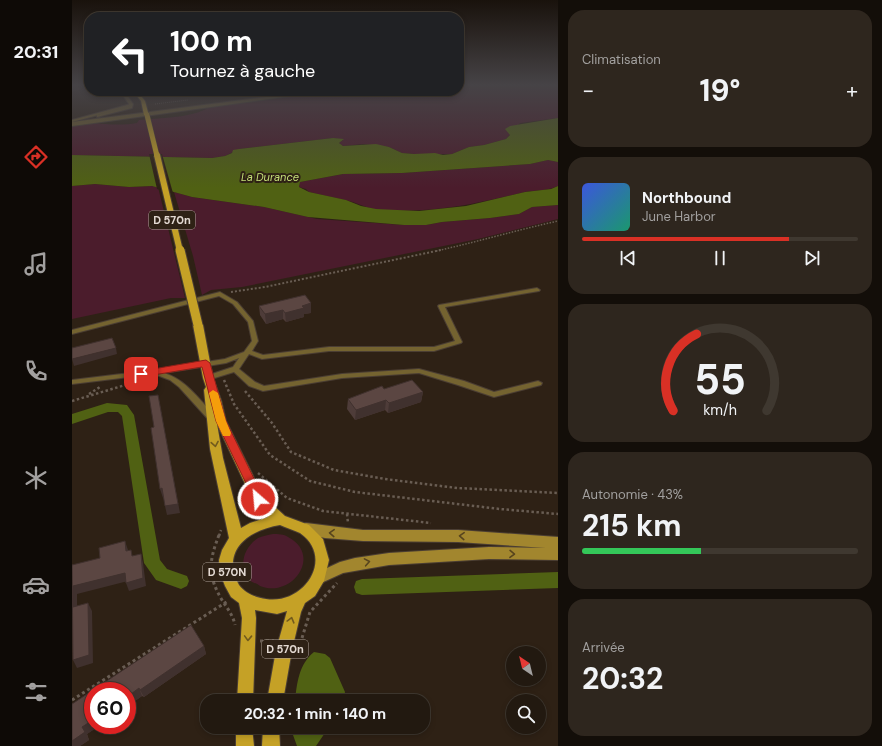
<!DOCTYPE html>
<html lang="fr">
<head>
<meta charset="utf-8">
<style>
  body { margin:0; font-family:"DM Sans",sans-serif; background:#2e261e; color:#f1f3f6; height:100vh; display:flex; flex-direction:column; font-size:15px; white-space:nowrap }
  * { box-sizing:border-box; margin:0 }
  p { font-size:13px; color:#a2a09f }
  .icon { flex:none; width:22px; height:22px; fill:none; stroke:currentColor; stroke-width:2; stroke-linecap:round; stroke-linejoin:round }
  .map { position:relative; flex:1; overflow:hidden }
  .drawer { display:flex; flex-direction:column; gap:10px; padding:10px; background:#130e09; width:324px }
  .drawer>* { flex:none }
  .banner { position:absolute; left:12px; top:12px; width:380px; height:84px; border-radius:16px; box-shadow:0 2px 6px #0003,0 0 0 1px #3f3830; background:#202124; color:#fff; overflow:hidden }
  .needle { width:26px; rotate:325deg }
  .controls { position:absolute; left:434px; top:646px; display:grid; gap:8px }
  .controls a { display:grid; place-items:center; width:40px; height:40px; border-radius:50%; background:#221910; box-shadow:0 2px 6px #0003,0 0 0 1px #3f3830; font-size:20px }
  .speed { position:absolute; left:12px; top:682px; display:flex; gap:8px; font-size:20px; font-weight:700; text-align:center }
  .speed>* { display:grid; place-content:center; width:52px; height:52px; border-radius:50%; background:#221910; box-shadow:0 2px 6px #0003,0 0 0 1px #3f3830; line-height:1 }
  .speed .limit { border:6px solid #d22; background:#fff; color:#111 }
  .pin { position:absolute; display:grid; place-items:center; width:34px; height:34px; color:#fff; margin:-17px; border-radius:8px; box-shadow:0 2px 6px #0006 }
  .me { position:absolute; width:44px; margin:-22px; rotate:333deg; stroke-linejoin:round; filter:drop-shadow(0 0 3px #0008) }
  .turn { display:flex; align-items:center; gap:14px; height:84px; padding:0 20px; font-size:18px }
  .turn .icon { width:52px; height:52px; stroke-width:2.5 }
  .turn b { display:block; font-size:28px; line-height:34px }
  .big { font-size:30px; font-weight:700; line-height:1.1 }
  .drawer .card { flex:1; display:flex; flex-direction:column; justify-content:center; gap:6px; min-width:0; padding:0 14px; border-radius:16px; background:#2e261e }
  .drawer .dial { align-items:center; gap:0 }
  .dial svg { height:104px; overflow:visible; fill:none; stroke:#3f3830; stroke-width:7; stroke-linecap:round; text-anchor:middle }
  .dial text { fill:#f1f3f6; stroke:none }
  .song { display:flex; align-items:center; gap:12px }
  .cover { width:48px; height:48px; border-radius:6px; background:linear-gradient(135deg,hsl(230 70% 55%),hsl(160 70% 35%)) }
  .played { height:4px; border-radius:2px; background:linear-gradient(90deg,#d93025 75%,#3f3830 75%) }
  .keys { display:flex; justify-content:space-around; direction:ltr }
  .heat { display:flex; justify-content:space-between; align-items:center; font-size:22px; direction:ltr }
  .charge { height:6px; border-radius:3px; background:linear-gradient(90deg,#34c759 43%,#3f3830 0) }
  .trip { position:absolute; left:128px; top:694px; width:230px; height:40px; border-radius:16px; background:#221910; box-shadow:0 2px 6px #0003,0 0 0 1px #3f3830; font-weight:700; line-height:40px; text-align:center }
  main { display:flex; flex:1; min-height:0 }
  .tabs { display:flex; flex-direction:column; width:72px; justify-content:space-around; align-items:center; background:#0e0a06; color:#a2a09f }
  .tabs .icon { width:28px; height:28px }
  .tabs .on { color:#d93025 }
  .tabs b { font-size:18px; color:#f1f3f6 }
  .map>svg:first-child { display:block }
  .green { fill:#4b1c2c }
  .water { fill:#506113 }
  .pier { fill:#2e2115 }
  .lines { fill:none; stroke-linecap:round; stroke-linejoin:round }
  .canal { fill:#506113; fill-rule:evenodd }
  .service-casing { stroke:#4b3e33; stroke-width:2 }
  .minor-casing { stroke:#4b3e33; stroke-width:2 }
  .secondary-casing { stroke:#4b3e33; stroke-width:2 }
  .primary-casing { stroke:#4b3e33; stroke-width:2 }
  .path-far4 { stroke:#695d53; stroke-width:1; stroke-dasharray:1 1; stroke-linecap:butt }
  .path-far3 { stroke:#695d53; stroke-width:1.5; stroke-dasharray:1.5 1.5; stroke-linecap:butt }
  .path-far2 { stroke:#695d53; stroke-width:2; stroke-dasharray:2 2; stroke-linecap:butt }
  .path-far1 { stroke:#695d53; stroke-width:2.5; stroke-dasharray:2.5 2.5; stroke-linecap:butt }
  .path { stroke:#695d53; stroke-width:3; stroke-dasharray:3 3; stroke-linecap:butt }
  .service { fill:#746330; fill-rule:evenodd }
  .minor { fill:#746330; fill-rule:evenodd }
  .secondary { fill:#a2862e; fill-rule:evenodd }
  .primary { fill:#c5a126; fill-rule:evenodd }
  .primary-bridge-far2-casing { stroke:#4b3e33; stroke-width:6; stroke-linecap:butt }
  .primary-bridge-far1-casing { stroke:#4b3e33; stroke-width:8; stroke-linecap:butt }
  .primary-bridge-casing { stroke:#4b3e33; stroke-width:11; stroke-linecap:butt }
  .primary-bridge-far2 { stroke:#c5a126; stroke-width:5 }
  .primary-bridge-far1 { stroke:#c5a126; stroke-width:6 }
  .primary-bridge { stroke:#c5a126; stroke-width:9 }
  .wall { fill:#4e3c39 }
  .shaded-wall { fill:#40312e }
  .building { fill:#5b4642; stroke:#40312e }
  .oneway { stroke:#725b1d }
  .oneway2 { stroke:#57441e }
  .route { fill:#d93025; stroke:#8d1f18 }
  .slow { fill:#f59e0b }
  .labels { text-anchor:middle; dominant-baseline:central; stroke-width:4; stroke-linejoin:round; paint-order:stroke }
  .far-water-label { font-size:11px; font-style:italic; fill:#c5df79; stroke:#2e2115 }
  .shield { fill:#2e2115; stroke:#ada299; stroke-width:1 }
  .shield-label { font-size:11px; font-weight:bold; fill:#e3d9d2 }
</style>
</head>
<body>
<main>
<nav class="tabs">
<b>20:31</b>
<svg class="icon on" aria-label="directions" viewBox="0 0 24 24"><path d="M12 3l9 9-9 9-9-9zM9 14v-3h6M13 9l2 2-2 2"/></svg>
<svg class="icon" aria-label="music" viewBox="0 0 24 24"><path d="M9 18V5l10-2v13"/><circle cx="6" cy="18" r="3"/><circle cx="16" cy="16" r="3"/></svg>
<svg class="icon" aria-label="phone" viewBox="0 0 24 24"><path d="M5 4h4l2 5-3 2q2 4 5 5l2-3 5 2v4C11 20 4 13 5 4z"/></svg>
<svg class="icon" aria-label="climate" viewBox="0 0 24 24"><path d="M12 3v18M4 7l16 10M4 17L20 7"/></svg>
<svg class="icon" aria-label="car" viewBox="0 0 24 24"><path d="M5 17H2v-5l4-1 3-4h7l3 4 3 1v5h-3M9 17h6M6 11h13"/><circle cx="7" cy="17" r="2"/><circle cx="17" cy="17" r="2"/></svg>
<svg class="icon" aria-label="filters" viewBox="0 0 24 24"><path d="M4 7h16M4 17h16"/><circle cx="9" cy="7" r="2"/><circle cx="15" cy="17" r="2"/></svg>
</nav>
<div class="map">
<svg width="486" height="746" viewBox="0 0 486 746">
  <rect width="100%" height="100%" fill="#2e2115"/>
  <!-- green -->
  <path class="green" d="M387 84H486V118L448 123 434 139 412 145 397 147 380 154H342L330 153 317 147 291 144 271 146 267 143 271 140 261 138 167 149 153 156 140 158 0 155V126C6 125 13 123 19 123 35 124 49 126 65 123L67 120C87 118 119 118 136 108L259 91H387Z
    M476 160 486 162V186C476 191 464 190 453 192 403 204 355 215 302 209 291 207 284 202 273 200 261 197 249 195 237 192L234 189 227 187 228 182 271 174 330 173 458 164Z
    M23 184 57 187 80 186 86 187 113 298H99L0 319V186Z
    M102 192 120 197 192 207 245 219 332 225H354L370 222 418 218 447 214 460 207 486 205V219L406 239 170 287 139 290 130 295 121 256Z
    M201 534C206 534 212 534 216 537 251 555 220 599 188 586 186 584 182 583 180 582 165 568 171 548 186 538 190 536 196 535 201 534Z"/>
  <!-- water -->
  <path class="water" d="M486 118V162L476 160 458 164 330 173 271 174 228 182 227 187 237 192 274 200 289 206 304 209 347 211 394 206 453 192 479 189 486 186V205L460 207 447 214 418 218 370 222 354 225H332L236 217 192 207 120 197 80 186 57 187 23 184 0 186V155L140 158 153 156 160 153 161 150 167 149 261 138 272 139 267 143 271 146 304 144 317 147 330 153 342 154 363 153 371 155 380 154 397 147 412 145 434 139 438 135 433 129 438 126Z
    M242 652 253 654 258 658 273 692 271 701H223C225 683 227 664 242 652Z
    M221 727H257L244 746H225L221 735Z"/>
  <!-- pier -->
  <path class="pier" d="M77 154H90L101 193 85 189Z"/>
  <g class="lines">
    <!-- canal -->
    <path class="canal" d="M35 403 55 405 62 415 88 560 95 569 115 576 117 581 115 586 109 589 84 580 72 563 50 416 46 412H36L0 424V414Z
      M486 572V588L290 595 284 593 282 587 284 581 290 579Z"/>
    <defs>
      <path id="service" d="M59 104 60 106 0 122V120Z
        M465 288 468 290 467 291 373 307 390 342 389 343 362 351H257L190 359 177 354 167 369 183 382 192 386 270 374 347 369 392 381 422 392 466 381 470 383 469 385 422 397 386 385 347 373 270 378 191 391 177 386 162 372 136 380 132 378 134 376 161 367 167 358 154 363 92 373C114 380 126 398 141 414L142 416 141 418H135L107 387 98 380 82 374 0 384V380L83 370 153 359 172 352 180 341 176 322 161 304 147 296 0 334V330L148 292 165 302 181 321 186 341 180 351 191 355 257 347H362L383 341 366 306 367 305Z"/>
      <path id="minor" d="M48 91H52L61 104 60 108 25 117V115L56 106 57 104Z
        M241 91H254L0 126V122Z"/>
      <path id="secondary" d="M234 523 291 530H386L486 537V560L417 559 317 565 271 573 247 584 242 582 240 578 242 574 268 562 283 558 317 553 417 547 474 548 386 542 291 541 253 538 229 533 228 529 229 525Z"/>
      <path id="primary" d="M61 91H65L73 101 77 116 72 115 69 101Z
        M126 322 131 325 141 378 149 400 154 421 191 496 213 516 237 525 251 539 257 560 252 581 243 596 233 603 229 612 220 650 211 701H195L204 650 215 611 205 614 183 610 184 618 181 701H165L170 618 167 603 159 597 153 586 148 573 147 560 150 550 157 538 138 449 132 390 134 387 131 378 121 325ZM145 424 182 503 196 517 178 523 169 528 151 458ZM208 525C214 528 222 530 228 533 263 557 233 605 194 599 183 597 174 594 167 585 164 580 162 574 161 568 159 541 185 529 208 525Z
        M164 727H180L182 746H164Z
        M191 727H207L208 746H190Z"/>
    </defs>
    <!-- service casing -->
    <use href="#service" class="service-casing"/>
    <!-- minor casing -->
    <use href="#minor" class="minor-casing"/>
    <!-- secondary casing -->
    <use href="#secondary" class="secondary-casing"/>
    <!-- primary casing -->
    <use href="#primary" class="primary-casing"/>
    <!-- path-far4 -->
    <path class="path-far4" d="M83 104 116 100"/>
    <!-- path-far3 -->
    <path class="path-far3" d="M364 251C405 242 445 230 486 221"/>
    <!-- path-far2 -->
    <path class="path-far2" d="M159 292 193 287 369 250"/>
    <!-- path-far1 -->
    <path class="path-far1" d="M152 380 162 404 198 455 238 481 283 492 428 509 486 514
      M173 391 200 423 219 452 262 470 313 479 385 488 486 493
      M17 394 28 387
      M0 401 60 383
      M186 473 215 498 251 511 359 523
      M197 495 206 491
      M275 514 276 523
      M147 536 149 530"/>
    <!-- path -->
    <path class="path" d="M147 535C137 561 135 575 150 600 155 608 161 615 163 625
      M230 638 238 612 265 583
      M188 641H202
      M0 700 156 601"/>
    <!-- service -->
    <use href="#service" class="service"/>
    <!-- minor -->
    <use href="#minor" class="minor"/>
    <!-- secondary -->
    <use href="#secondary" class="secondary"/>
    <!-- primary -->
    <use href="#primary" class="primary"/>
    <defs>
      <path id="primary-bridge-far2" d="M75 115 85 156"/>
      <path id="primary-bridge-far1" d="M85 155 108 251"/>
      <path id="primary-bridge" d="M108 250 126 325"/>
    </defs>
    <!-- primary-bridge-far2 casing -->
    <use href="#primary-bridge-far2" class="primary-bridge-far2-casing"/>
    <!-- primary-bridge-far1 casing -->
    <use href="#primary-bridge-far1" class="primary-bridge-far1-casing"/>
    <!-- primary-bridge casing -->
    <use href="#primary-bridge" class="primary-bridge-casing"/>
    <!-- primary-bridge-far2 -->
    <use href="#primary-bridge-far2" class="primary-bridge-far2"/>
    <!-- primary-bridge-far1 -->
    <use href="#primary-bridge-far1" class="primary-bridge-far1"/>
    <!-- primary-bridge -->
    <use href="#primary-bridge" class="primary-bridge"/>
  </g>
  <!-- wall -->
  <path class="wall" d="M239 303V313L232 314V317L214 322 211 319 194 324 188 315 187 306Z
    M351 392 349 402 316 413 313 410 283 420 275 409 276 399Z
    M132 646 134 654 72 697 70 696 15 734 17 740 8 746H0V704Z"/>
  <!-- shaded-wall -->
  <path class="shaded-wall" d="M7 84H8V90L0 91V87Z
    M239 303V313L232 314V317L214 322 213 313 230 306Z
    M211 310V319L194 324 193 314Z
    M44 348 45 354 2 366 0 359Z
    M351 392 349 402 316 413 317 403Z
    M86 395 108 513 95 515 93 506Z
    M314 400 313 410 283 420 284 410Z
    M90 488 92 497 91 498 88 489Z
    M53 541 56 550 57 560 54 551Z
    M69 554 71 563 74 586 57 591 54 583Z
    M53 573 56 581 5 594V615L1 607V586Z
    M16 603 20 611 21 663 5 668 1 660Z
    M132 646 134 654 72 697 68 690Z
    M67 688 70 696 55 707V697Z
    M21 720V725H29L15 734 17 740 8 746H0V741L10 727Z"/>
  <!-- building -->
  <path class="building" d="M0 84H7V86L0 87Z
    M233 295 239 303 230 306 232 308 213 313 211 310 193 314 187 306Z
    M40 338 44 348 0 359V348Z
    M340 380 351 392 317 403 314 400 284 410 276 399 310 386 312 389Z
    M86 395 106 504 93 506 90 488 88 489 79 428 82 427 77 396Z
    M53 541 54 551 59 550 60 556 69 554 71 578 54 583 53 573 1 586V607L16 603 17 655 1 660 0 565 28 558 27 548Z
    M119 625 132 646 68 690 67 688 55 697V691H21V720L10 727 13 732 0 741V704Z"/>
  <!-- one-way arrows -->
  <defs><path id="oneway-chevron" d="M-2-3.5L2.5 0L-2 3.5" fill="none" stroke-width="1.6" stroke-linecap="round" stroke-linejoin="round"/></defs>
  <g class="oneway">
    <use href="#oneway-chevron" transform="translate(143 444) rotate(80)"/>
    <use href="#oneway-chevron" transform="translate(219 620) rotate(-75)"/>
    <use href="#oneway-chevron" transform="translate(176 638) rotate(92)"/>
  </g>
  <g class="oneway2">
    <use href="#oneway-chevron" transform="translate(260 533) rotate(-177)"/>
    <use href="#oneway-chevron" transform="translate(390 536) rotate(-177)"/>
    <use href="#oneway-chevron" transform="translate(440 554) rotate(1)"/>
    <use href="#oneway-chevron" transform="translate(295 562) rotate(-10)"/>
  </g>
  <!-- sky -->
  <linearGradient id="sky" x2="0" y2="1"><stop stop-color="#19120c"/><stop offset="0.45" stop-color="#464346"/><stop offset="1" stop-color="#464346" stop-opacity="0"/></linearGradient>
  <rect width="486" height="188" fill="url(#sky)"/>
  <!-- route -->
  <path class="route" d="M134 360 138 363 154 421 192 499 190 502 186 504 183 502 144 421 130 367 69 377 64 374 69 371Z"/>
  <!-- slow -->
  <path class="slow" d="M141 390 146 393 154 421 159 433 158 436H151L144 421 137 393Z"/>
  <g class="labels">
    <!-- far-water labels -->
    <g class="far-water-label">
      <text x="198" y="177">La Durance</text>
    </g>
    <!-- shield labels -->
    <g class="shield">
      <rect x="77" y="211" width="46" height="18" rx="3"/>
      <rect x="131" y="563" width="48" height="18" rx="3"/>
      <rect x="190" y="640" width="46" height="18" rx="3"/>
    </g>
    <g class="shield-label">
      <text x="100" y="220">D 570n</text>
      <text x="155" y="572">D 570N</text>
      <text x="213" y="649">D 570n</text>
    </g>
  </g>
</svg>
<div class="controls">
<a><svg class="needle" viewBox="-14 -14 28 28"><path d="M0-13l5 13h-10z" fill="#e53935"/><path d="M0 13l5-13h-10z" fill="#a2a09f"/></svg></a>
<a><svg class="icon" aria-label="search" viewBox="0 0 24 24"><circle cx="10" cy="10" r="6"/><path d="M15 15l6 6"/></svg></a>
</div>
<div class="speed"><div class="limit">60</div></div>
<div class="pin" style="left:69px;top:374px;background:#d93025"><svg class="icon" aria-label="arrive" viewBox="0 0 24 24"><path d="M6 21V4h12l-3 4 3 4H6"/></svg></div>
<svg class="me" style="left:186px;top:499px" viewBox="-20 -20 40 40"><circle r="17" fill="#d93025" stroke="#fff" stroke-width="3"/><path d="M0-11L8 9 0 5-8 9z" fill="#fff"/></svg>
<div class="trip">20:32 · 1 min · 140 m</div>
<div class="banner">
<div class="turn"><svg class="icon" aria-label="left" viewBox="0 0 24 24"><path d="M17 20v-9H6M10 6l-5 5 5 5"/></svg><div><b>100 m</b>Tournez à gauche</div></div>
</div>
</div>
<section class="drawer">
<div class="card"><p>Climatisation</p>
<div class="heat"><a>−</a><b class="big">19°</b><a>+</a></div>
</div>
<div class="card">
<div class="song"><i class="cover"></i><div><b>Northbound</b><p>June Harbor</p></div></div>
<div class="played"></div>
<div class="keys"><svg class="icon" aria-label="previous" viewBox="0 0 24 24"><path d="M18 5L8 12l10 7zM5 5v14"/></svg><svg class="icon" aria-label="pause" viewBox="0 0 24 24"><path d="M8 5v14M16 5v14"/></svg><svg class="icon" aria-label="next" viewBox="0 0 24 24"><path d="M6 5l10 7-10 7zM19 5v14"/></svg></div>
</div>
<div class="card dial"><svg viewBox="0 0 100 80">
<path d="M14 69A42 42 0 1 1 86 69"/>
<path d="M14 69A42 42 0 0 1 32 10" stroke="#d93025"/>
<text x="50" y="56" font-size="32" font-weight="700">55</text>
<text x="50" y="72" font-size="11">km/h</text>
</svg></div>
<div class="card"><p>Autonomie · 43%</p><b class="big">215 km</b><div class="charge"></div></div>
<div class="card"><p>Arrivée</p><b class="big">20:32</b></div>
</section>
</main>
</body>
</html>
